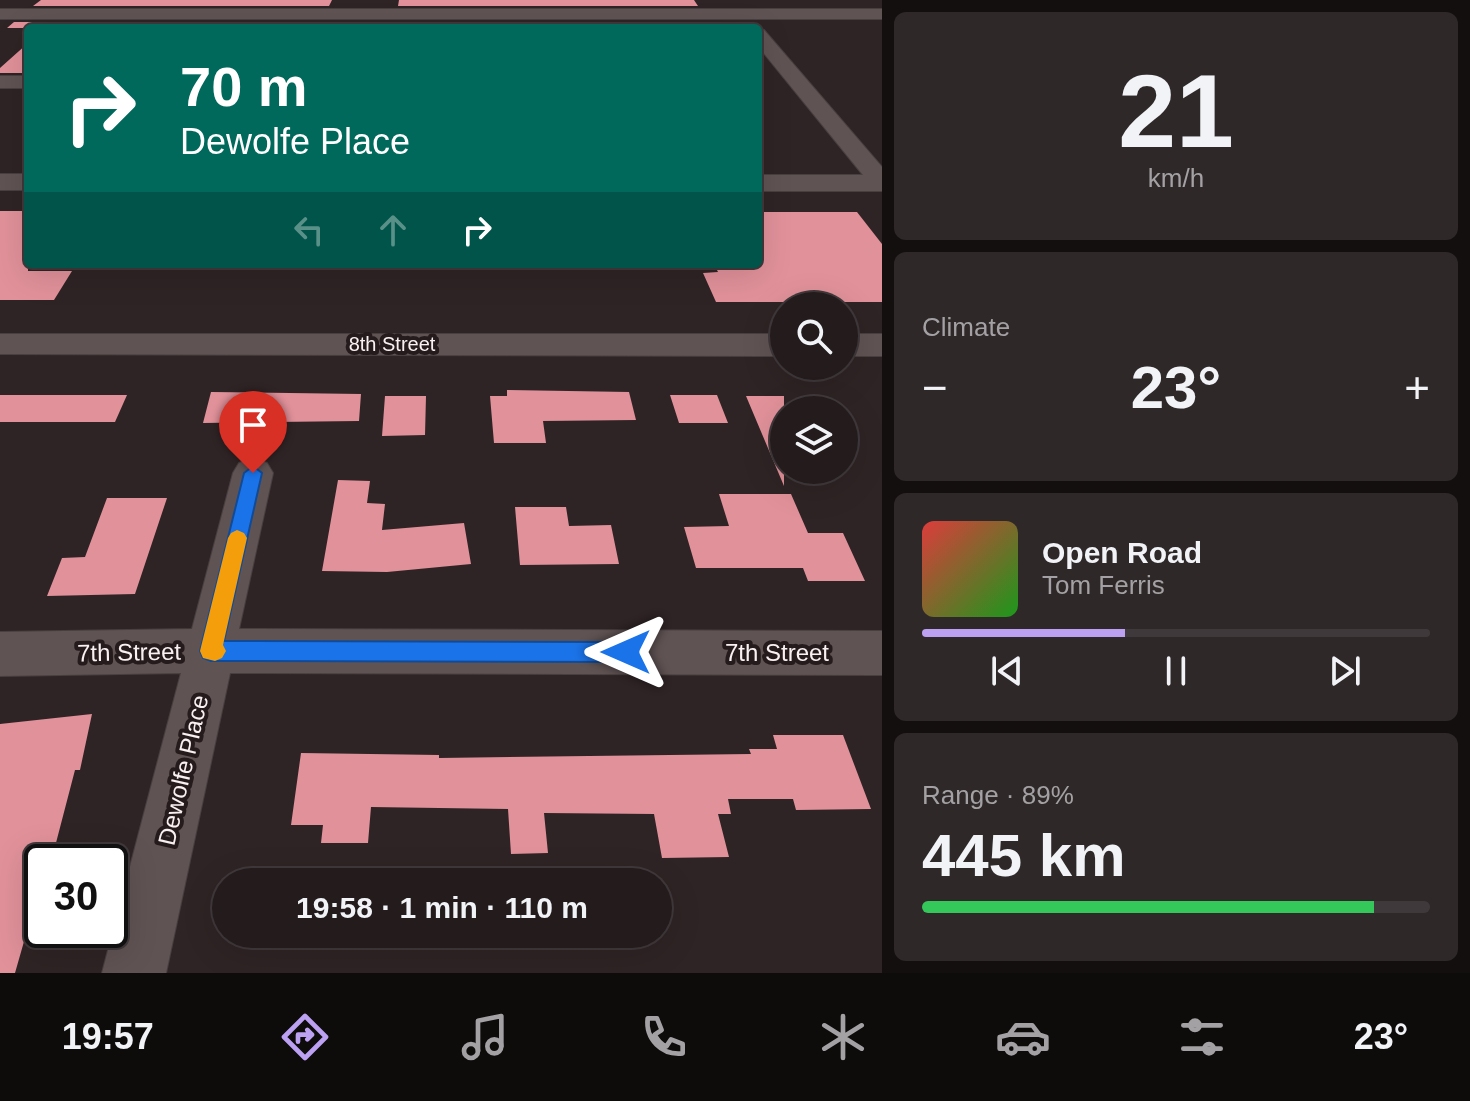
<!DOCTYPE html>
<html lang="en">
<head>
<meta charset="utf-8">
<style>
  body { margin:0; font-family:Helvetica,sans-serif; background:#2f2829; color:#f1f3f6; height:100vh; display:flex; flex-direction:column; font-size:30px; white-space:nowrap }
  * { box-sizing:border-box; margin:0 }
  p { font-size:26px; color:#a3a1a3 }
  .icon { flex:none; width:44px; height:44px; fill:none; stroke:currentColor; stroke-width:2; stroke-linecap:round; stroke-linejoin:round }
  .map { position:relative; flex:1; overflow:hidden }
  .drawer { display:flex; flex-direction:column; gap:12px; padding:12px; background:#130f0f; width:588px }
  .drawer>* { flex:none }
  .top-card { position:absolute; left:24px; top:24px; width:738px; height:244px; border-radius:8px; box-shadow:0 8px 32px #0002,0 0 0 2px #40393b; background:#00695c; color:#fff; overflow:hidden }
  .tools { position:absolute; left:770px; top:292px; display:grid; gap:16px }
  .tools a { display:grid; place-items:center; width:88px; height:88px; border-radius:50%; background:#231b1c; box-shadow:0 8px 32px #0002,0 0 0 2px #40393b; font-size:40px }
  .speed { position:absolute; left:24px; top:844px; display:flex; gap:16px; font-size:40px; font-weight:700; text-align:center }
  .speed>* { display:grid; place-content:center; width:104px; height:104px; border-radius:50%; background:#231b1c; box-shadow:0 8px 32px #0002,0 0 0 2px #40393b; line-height:1 }
  .speed .limit { border:4px solid #111; border-radius:12px; background:#fff; color:#111 }
  .pin { position:absolute; display:grid; place-items:center; width:68px; height:68px; color:#fff; margin:-82px -34px; border-radius:50% 50% 50% 0; rotate:-45deg; box-shadow:0 0 8px #0007 }
  .pin .icon { rotate:45deg }
  .me { position:absolute; width:88px; margin:-44px; rotate:270deg; stroke-linejoin:round; filter:drop-shadow(0 0 6px #0008) }
  .turn { display:flex; align-items:center; gap:28px; height:168px; padding:0 24px; font-size:36px }
  .turn .icon { width:104px; height:104px; stroke-width:2.5 }
  .turn b { display:block; font-size:56px; line-height:68px }
  .lanes { display:flex; align-items:center; height:76px; padding:0 24px; background:#0003; justify-content:center; gap:40px; direction:ltr }
  .lanes .off { opacity:.35 }
  .big { font-size:60px; font-weight:800; line-height:1.1 }
  .drawer .card { flex:1; display:flex; flex-direction:column; justify-content:center; gap:12px; min-width:0; padding:0 28px; border-radius:12px; background:#2f2829 }
  .drawer .dial { align-items:center; gap:0 }
  .dial b { font-size:104px; line-height:1 }
  .song { display:flex; align-items:center; gap:24px }
  .cover { width:96px; height:96px; border-radius:12px; background:linear-gradient(135deg,hsl(0 70% 55%),hsl(120 70% 35%)) }
  .played { height:8px; border-radius:4px; background:linear-gradient(90deg,#bca0f2 40%,#40393b 40%) }
  .keys { display:flex; justify-content:space-around; direction:ltr }
  .heat { display:flex; justify-content:space-between; align-items:center; font-size:44px; direction:ltr }
  .charge { height:12px; border-radius:6px; background:linear-gradient(90deg,#34c759 89%,#40393b 0) }
  .trip { position:absolute; left:212px; top:868px; width:460px; height:80px; border-radius:40px; background:#231b1c; box-shadow:0 8px 32px #0002,0 0 0 2px #40393b; font-weight:800; line-height:80px; text-align:center }
  .tabs { display:flex; height:128px; justify-content:space-around; align-items:center; background:#0e0b0b; color:#a3a1a3 }
  .tabs .icon { width:56px; height:56px }
  .tabs .selected { color:#bca0f2 }
  .tabs b { font-size:36px; color:#f1f3f6 }
  main { display:flex; flex:1; min-height:0 }
  .map>svg:first-child { display:block }
  .building { fill:#e1919a }
  .lines { fill:none; stroke-linecap:round; stroke-linejoin:round }
  .minor-casing { stroke:#483f40; stroke-width:2 }
  .minor { fill:#605354; fill-rule:evenodd }
  .route { fill:#1a73e8; stroke:#114b97; stroke-width:2 }
  .slow { fill:#f59e0b }
  .labels { text-anchor:middle; dominant-baseline:central; stroke-width:8; stroke-linejoin:round; paint-order:stroke }
  .street-label { font-size:20px; fill:#f8f0f1; stroke:#251b1c }
  .near-street-label { font-size:24px; fill:#f8f0f1; stroke:#251b1c }
</style>
</head>
<body>
<main>
<div class="map">
<svg width="882" height="973" viewBox="0 0 882 973">
  <rect width="100%" height="100%" fill="#2f2425"/>
  <!-- building -->
  <path class="building" d="M41 0H332L329 6H33Z
    M399 0H694L698 6H398Z
    M14 22H322L319 28H7Z
    M395 22H711L715 28H394Z
    M28 43V73H0V68Z
    M0 211H28V271H72L54 300H0Z
    M758 212H857L882 244V302H716L703 273 718 272 714 264H758Z
    M507 390 629 392 636 420 543 421 546 443H494L490 396H507Z
    M211 392 361 394 359 421 203 423Z
    M0 395H127L115 422H0Z
    M670 395H717L728 423H679Z
    M385 396H426L425 435 382 436Z
    M746 396H784V486Z
    M338 480 370 481 367 503 385 504 382 530 464 523 471 564 387 572 322 571Z
    M719 494H791L808 533H843L865 581H808L803 568H696L684 527 729 526Z
    M107 498H167L135 594 47 596 62 558 85 557Z
    M515 507H566L569 526 611 525 619 564 520 565Z
    M92 714 80 770H75L51 862H42V896L35 924H29L15 973H0V724Z
    M773 735H843L871 809 796 810 793 799H728L731 814H718L729 857 662 858 654 814 544 813 548 853 511 854 508 809 371 807 368 843H321L323 825H291L301 753 439 755V758L751 754 749 749H777Z"/>
  <g class="lines">
    <defs>
      <path id="minor" d="M0 9H882V19H0Z
        M758 29 764 30 882 167V191H758V175H863L758 46Z
        M0 76H28V88H0Z
        M0 174H28V190H0Z
        M0 334H784V356L0 354Z
        M844 334H882V356H844Z
        M253 458 267 463 273 473 239 629 882 631V675L230 673 166 973H102L181 673 0 676V632L192 629 233 473 239 463Z"/>
    </defs>
    <!-- minor casing -->
    <use href="#minor" class="minor-casing"/>
    <!-- minor -->
    <use href="#minor" class="minor"/>
  </g>
  <!-- route -->
  <path class="route" d="M253 466 262 473 224 641 626 642 634 645 637 652 634 659 626 662 211 661 203 658 200 651 244 473Z"/>
  <!-- slow -->
  <path class="slow" d="M237 530 244 533 247 538 223 645 226 651 222 658 215 661 203 658 200 651 228 538 231 533Z"/>
  <g class="labels">
    <!-- street labels -->
    <g class="street-label">
      <text x="392" y="344">8th Street</text>
    </g>
    <!-- near-street labels -->
    <g class="near-street-label">
      <text transform="translate(129 652) rotate(-1)">7th Street</text>
      <text x="777" y="652">7th Street</text>
      <text transform="translate(183 770) rotate(-77)">Dewolfe Place</text>
    </g>
  </g>
</svg>
<div class="tools">
<a><svg class="icon" aria-label="search" viewBox="0 0 24 24"><circle cx="10" cy="10" r="6"/><path d="M15 15l6 6"/></svg></a>
<a><svg class="icon" aria-label="layers" viewBox="0 0 24 24"><path d="M12 4l9 5-9 5-9-5zM3 14l9 5 9-5"/></svg></a>
</div>
<div class="speed"><div class="limit">30</div></div>
<div class="pin" style="left:253px;top:473px;background:#d93025"><svg class="icon" aria-label="arrive" viewBox="0 0 24 24"><path d="M6 21V4h12l-3 4 3 4H6"/></svg></div>
<svg class="me" style="left:626px;top:652px" viewBox="-20 -20 40 40"><path d="M0-17L14 15 0 8-14 15z" fill="#1a73e8" stroke="#fff" stroke-width="4"/></svg>
<div class="trip">19:58 · 1 min · 110 m</div>
<div class="top-card">
<div class="turn"><svg class="icon" aria-label="right" viewBox="0 0 24 24"><path d="M7 20v-9h11M14 6l5 5-5 5"/></svg><div><b>70 m</b>Dewolfe Place</div></div>
<div class="lanes"><svg class="icon off" aria-label="left" viewBox="0 0 24 24"><path d="M17 20v-9H6M10 6l-5 5 5 5"/></svg><svg class="icon off" aria-label="ahead" viewBox="0 0 24 24"><path d="M12 20V5M6 11l6-6 6 6"/></svg><svg class="icon" aria-label="right" viewBox="0 0 24 24"><path d="M7 20v-9h11M14 6l5 5-5 5"/></svg></div>
</div>
</div>
<section class="drawer">
<div class="card dial"><b>21</b><p>km/h</p></div>
<div class="card"><p>Climate</p>
<div class="heat"><a>−</a><b class="big">23°</b><a>+</a></div>
</div>
<div class="card">
<div class="song"><i class="cover"></i><div><b>Open Road</b><p>Tom Ferris</p></div></div>
<div class="played"></div>
<div class="keys"><svg class="icon" aria-label="previous" viewBox="0 0 24 24"><path d="M18 5L8 12l10 7zM5 5v14"/></svg><svg class="icon" aria-label="pause" viewBox="0 0 24 24"><path d="M8 5v14M16 5v14"/></svg><svg class="icon" aria-label="next" viewBox="0 0 24 24"><path d="M6 5l10 7-10 7zM19 5v14"/></svg></div>
</div>
<div class="card"><p>Range · 89%</p><b class="big">445 km</b><div class="charge"></div></div>
</section>
</main>
<nav class="tabs">
<b>19:57</b>
<svg class="icon selected" aria-label="directions" viewBox="0 0 24 24"><path d="M12 3l9 9-9 9-9-9zM9 14v-3h6M13 9l2 2-2 2"/></svg>
<svg class="icon" aria-label="music" viewBox="0 0 24 24"><path d="M9 18V5l10-2v13"/><circle cx="6" cy="18" r="3"/><circle cx="16" cy="16" r="3"/></svg>
<svg class="icon" aria-label="phone" viewBox="0 0 24 24"><path d="M5 4h4l2 5-3 2q2 4 5 5l2-3 5 2v4C11 20 4 13 5 4z"/></svg>
<svg class="icon" aria-label="climate" viewBox="0 0 24 24"><path d="M12 3v18M4 7l16 10M4 17L20 7"/></svg>
<svg class="icon" aria-label="car" viewBox="0 0 24 24"><path d="M5 17H2v-5l4-1 3-4h7l3 4 3 1v5h-3M9 17h6M6 11h13"/><circle cx="7" cy="17" r="2"/><circle cx="17" cy="17" r="2"/></svg>
<svg class="icon" aria-label="filters" viewBox="0 0 24 24"><path d="M4 7h16M4 17h16"/><circle cx="9" cy="7" r="2"/><circle cx="15" cy="17" r="2"/></svg>
<b>23°</b>
</nav>
</body>
</html>
